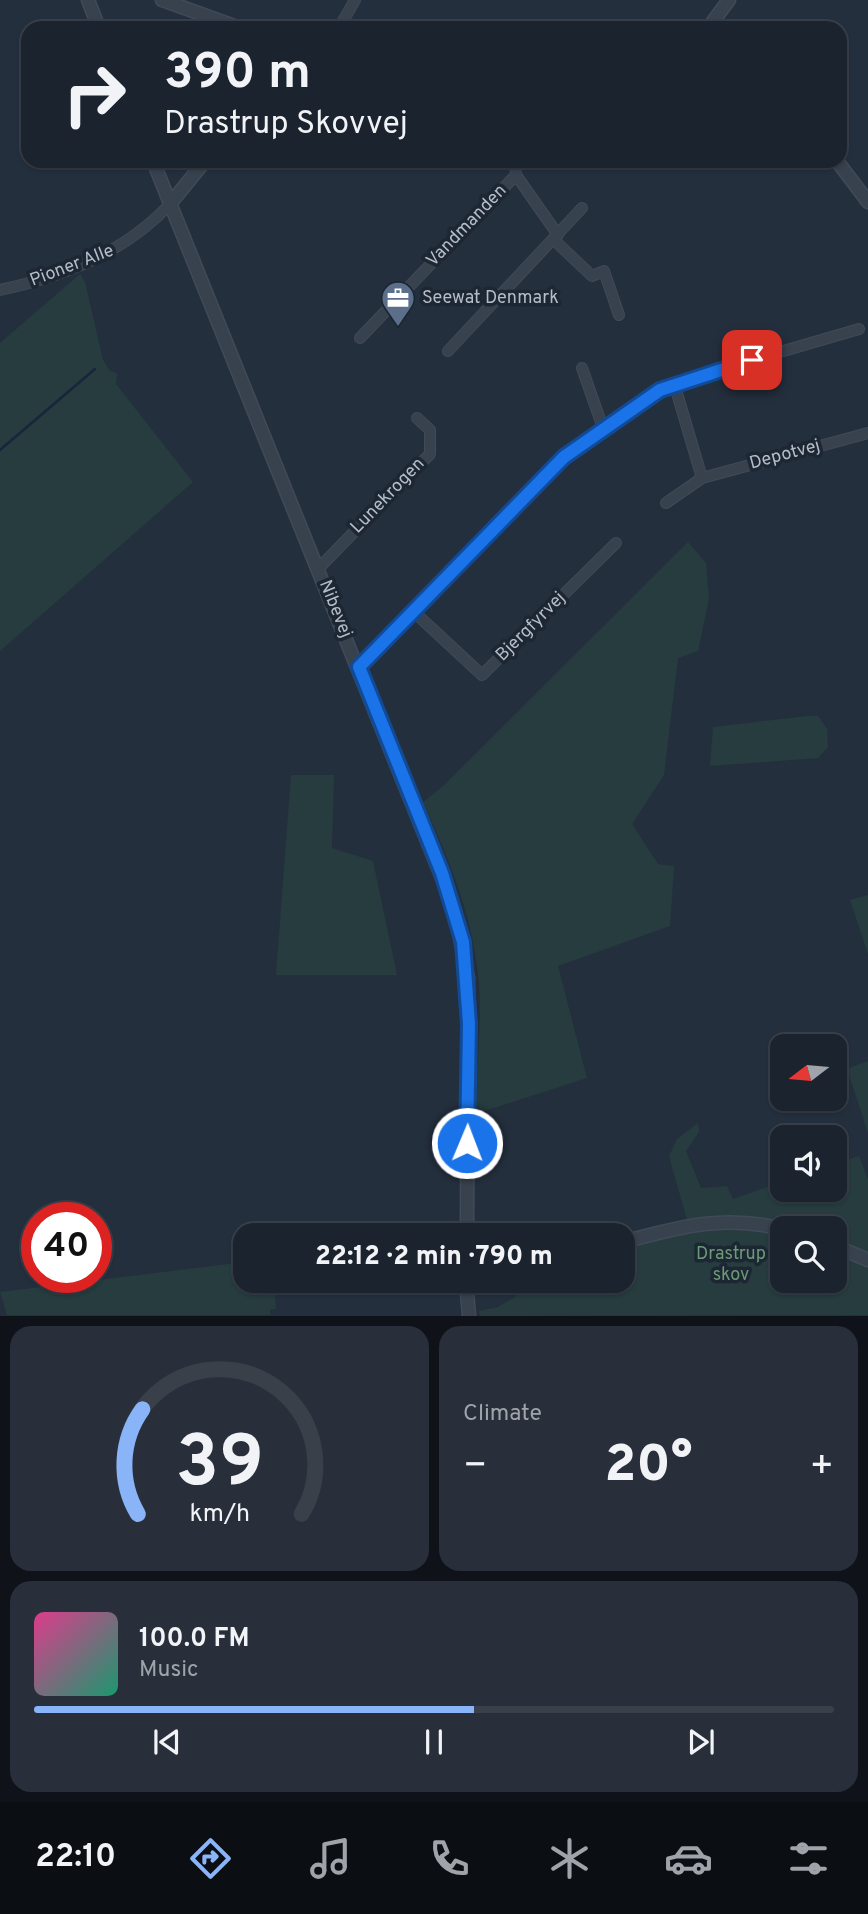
<!DOCTYPE html>
<html lang="en">
<head>
<meta charset="utf-8">
<style>
  body { margin:0; font-family:Overpass,sans-serif; background:#282f3a; color:#f1f3f6; height:100vh; display:flex; flex-direction:column; font-size:26px; white-space:nowrap }
  * { box-sizing:border-box; margin:0 }
  p { font-size:23px; color:#a0a4aa }
  .icon { flex:none; width:38px; height:38px; fill:none; stroke:currentColor; stroke-width:2; stroke-linecap:round; stroke-linejoin:round }
  .map { position:relative; height:1316px; overflow:hidden }
  .side { display:flex; flex-direction:column; gap:10px; padding:10px; background:#0f1319; flex:1 }
  .side>* { flex:none }
  .guide { position:absolute; left:21px; top:21px; width:826px; height:147px; border-radius:21px; box-shadow:0 2px 5px #0004,0 0 0 2px #39404a; background:#1b232e; color:#f1f3f6; overflow:hidden }
  .needle { width:46px; rotate:254deg }
  .buttons { position:absolute; left:770px; top:1034px; display:grid; gap:14px }
  .buttons a { display:grid; place-items:center; width:77px; height:77px; border-radius:14px; background:#1b232e; box-shadow:0 2px 5px #0004,0 0 0 2px #39404a; font-size:35px }
  .speed { position:absolute; left:21px; top:1202px; display:flex; gap:14px; font-size:35px; font-weight:700; text-align:center }
  .speed>* { display:grid; place-content:center; width:91px; height:91px; border-radius:50%; background:#1b232e; box-shadow:0 2px 5px #0004,0 0 0 2px #39404a; line-height:1 }
  .speed .limit { border:10px solid #d22; background:#fff; color:#111 }
  .pin { position:absolute; display:grid; place-items:center; width:60px; height:60px; color:#fff; margin:-30px; border-radius:14px; box-shadow:0 4px 10px #0006 }
  .me { position:absolute; width:77px; margin:-38px; rotate:1deg; stroke-linejoin:round; filter:drop-shadow(0 0 5px #0008) }
  .turn { display:flex; align-items:center; gap:24px; height:147px; padding:0 28px; font-size:32px }
  .turn .icon { width:91px; height:91px; stroke-width:2.5 }
  .turn b { display:block; font-size:49px; line-height:60px }
  .big { font-size:52px; font-weight:800; line-height:1.1 }
  .side .card { flex:1; display:flex; flex-direction:column; justify-content:center; gap:10px; min-width:0; padding:0 24px; border-radius:21px; background:#282f3a }
  .side .dial { align-items:center; gap:0 }
  .dial svg { height:182px; overflow:visible; fill:none; stroke:#39404a; stroke-width:7; stroke-linecap:round; text-anchor:middle }
  .dial text { fill:#f1f3f6; stroke:none }
  .song { display:flex; align-items:center; gap:21px }
  .cover { width:84px; height:84px; border-radius:10px; background:linear-gradient(135deg,hsl(330 70% 55%),hsl(160 70% 35%)) }
  .played { height:7px; border-radius:4px; background:linear-gradient(90deg,#8ab4f8 55%,#39404a 55%) }
  .keys { display:flex; justify-content:space-around; direction:ltr }
  .heat { display:flex; justify-content:space-between; align-items:center; font-size:38px; direction:ltr }
  .side .tiles { flex:1; display:grid; gap:10px; grid-template-columns:1fr 1fr }
  .card:last-child { grid-column:span 2 }
  .trip { position:absolute; left:233px; top:1223px; width:402px; height:70px; border-radius:21px; background:#1b232e; box-shadow:0 2px 5px #0004,0 0 0 2px #39404a; font-weight:800; line-height:70px; text-align:center }
  .tab-bar { display:flex; height:112px; justify-content:space-around; align-items:center; background:#0b0e12; color:#a0a4aa }
  .tab-bar .icon { width:49px; height:49px }
  .tab-bar .on { color:#8ab4f8 }
  .tab-bar b { font-size:32px; color:#f1f3f6 }
  .map>svg:first-child { display:block }
  .green { fill:#263c3f; fill-rule:evenodd }
  .lines { fill:none; stroke-linecap:round; stroke-linejoin:round }
  .stream { stroke:#17263c; stroke-width:2.5 }
  .minor-casing { stroke:#414a57; stroke-width:12 }
  .tertiary-casing { stroke:#414a57; stroke-width:15 }
  .minor { stroke:#38414e; stroke-width:10 }
  .tertiary { stroke:#38414e; stroke-width:12 }
  .route-casing { stroke:#114b97; stroke-width:18 }
  .route { stroke:#1a73e8; stroke-width:12 }
  .labels { text-anchor:middle; dominant-baseline:central; stroke-width:7; stroke-linejoin:round; paint-order:stroke }
  .street-label { font-size:18px; fill:#b4bcc9; stroke:#1d2633 }
  .poi-label { font-size:18px; fill:#b4bcc9; stroke:#1d2633; text-anchor:start }
  .park-label { font-size:18px; fill:#6b9a76; stroke:#1d2633 }
</style>
</head>
<body>
<div class="map">
<svg width="868" height="1316" viewBox="0 0 868 1316">
  <rect width="100%" height="100%" fill="#242f3e"/>
  <!-- green -->
  <path class="green" d="M80 274 85 282 103 360 109 370 117 374 116 384 193 482 0 651V343Z
    M688 542 706 563 709 599 698 651 678 658 664 775 632 824 658 864 674 866 670 926 558 966 587 1078 475 1114C476 1068 483 1019 478 974 472 914 448 857 423 802L442 787Z
    M808 716H818L827 729 828 747 818 758 710 766 713 727Z
    M291 775H334L332 848 373 861 397 975H276Z
    M868 895V954L850 900Z
    M868 1061V1133L847 1069Z
    M698 1123 699 1132 686 1151 701 1188 727 1186 733 1199 782 1182V1190H835V1164L859 1156 868 1179V1315L480 1316 479 1311 498 1307 531 1287 530 1281H623V1249L690 1231 669 1156 677 1139ZM782 1228H835V1281H782Z
    M245 1262V1281H274L276 1309H270V1315H7L0 1292Z"/>
  <g class="lines">
    <!-- stream -->
    <path class="stream" d="M0 450 95 369"/>
    <defs>
      <path id="minor" d="M339 28 355 0
        M515 161 516 175 558 235
        M553 239 592 276 604 271 619 315
        M0 290C65 276 124 253 170 204
        M360 338 516 175
        M448 351 582 208
        M582 368 603 428
        M674 383 702 478
        M666 503 702 478 868 433
        M318 569 430 454V430L417 418
        M413 611 482 675 616 543
        M359 667 547 471 603 428 674 383 859 329"/>
      <path id="tertiary" d="M88 0 99 28
        M162 0 240 28
        M708 28 729 0
        M153 161 454 908 468 978 467 1236
        M837 161 868 202
        M170 204 205 161
        M623 1242C679 1227 724 1214 782 1229
        M835 1246 868 1260
        M466 1281 469 1316"/>
    </defs>
    <!-- minor casing -->
    <use href="#minor" class="minor-casing"/>
    <!-- tertiary casing -->
    <use href="#tertiary" class="tertiary-casing"/>
    <!-- minor -->
    <use href="#minor" class="minor"/>
    <!-- tertiary -->
    <use href="#tertiary" class="tertiary"/>
  </g>
  <g class="lines">
    <defs>
      <path id="route" d="M467 1143 469 1024 463 942 442 873 359 667 564 457 660 390 752 360"/>
    </defs>
    <!-- route casing -->
    <use href="#route" class="route-casing"/>
    <!-- route -->
    <use href="#route" class="route"/>
  </g>
  <!-- icons -->
  <defs>
    <symbol id="office-pin" viewBox="-11 -11 22 30"><path d="M0 17L-7.5 6A9.5 9.5 0 1 1 7.5 6Z" fill="#5c6f8a" stroke="#1d2633"/><path d="M-6-3h4V-5.5h4V-3h4V5H-6ZM-1-4.5V-3h2v-1.5ZM-6 0V1H6V0Z" fill="#fff"/></symbol>
  </defs>
  <g fill-rule="evenodd">
    <use href="#office-pin" x="379" y="279" width="38" height="52"/>
  </g>
  <g class="labels">
    <!-- street labels -->
    <g class="street-label">
      <text transform="translate(467 226) rotate(-46)">Vandmanden</text>
      <text transform="translate(72 266) rotate(-21)">Pioner Alle</text>
      <text transform="translate(785 455) rotate(-15)">Depotvej</text>
      <text transform="translate(388 496) rotate(-46)">Lunekrogen</text>
      <text transform="translate(335 609) rotate(68)">Nibevej</text>
      <text transform="translate(531 627) rotate(-45)">Bjergfyrvej</text>
    </g>
    <!-- poi labels -->
    <g class="poi-label">
      <text x="422" y="298">Seewat Denmark</text>
    </g>
    <!-- park labels -->
    <g class="park-label">
      <text x="731" y="1254">Drastrup<tspan x="731" dy="21">skov</tspan></text>
    </g>
  </g>
</svg>
<div class="buttons">
<a><svg class="needle" viewBox="-14 -14 28 28"><path d="M0-13l5 13h-10z" fill="#e53935"/><path d="M0 13l5-13h-10z" fill="#a0a4aa"/></svg></a>
<a><svg class="icon" aria-label="sound" viewBox="0 0 24 24"><path d="M4 9h4l5-4v14l-5-4H4zM17 9q2 3 0 6"/></svg></a>
<a><svg class="icon" aria-label="search" viewBox="0 0 24 24"><circle cx="10" cy="10" r="6"/><path d="M15 15l6 6"/></svg></a>
</div>
<div class="speed"><div class="limit">40</div></div>
<div class="pin" style="left:752px;top:360px;background:#d93025"><svg class="icon" aria-label="arrive" viewBox="0 0 24 24"><path d="M6 21V4h12l-3 4 3 4H6"/></svg></div>
<svg class="me" style="left:467px;top:1143px" viewBox="-20 -20 40 40"><circle r="17" fill="#1a73e8" stroke="#fff" stroke-width="3"/><path d="M0-11L8 9 0 5-8 9z" fill="#fff"/></svg>
<div class="trip">22:12 · 2 min · 790 m</div>
<div class="guide">
<div class="turn"><svg class="icon" aria-label="right" viewBox="0 0 24 24"><path d="M7 20v-9h11M14 6l5 5-5 5"/></svg><div><b>390 m</b>Drastrup Skovvej</div></div>
</div>
</div>
<section class="side">
<div class="tiles">
<div class="card dial"><svg viewBox="0 0 100 80">
<path d="M14 69A42 42 0 1 1 86 69"/>
<path d="M14 69A42 42 0 0 1 16 23" stroke="#8ab4f8"/>
<text x="50" y="56" font-size="32" font-weight="700">39</text>
<text x="50" y="72" font-size="11">km/h</text>
</svg></div>
<div class="card"><p>Climate</p>
<div class="heat"><a>−</a><b class="big">20°</b><a>+</a></div>
</div>
<div class="card">
<div class="song"><i class="cover"></i><div><b>100.0 FM</b><p>Music</p></div></div>
<div class="played"></div>
<div class="keys"><svg class="icon" aria-label="previous" viewBox="0 0 24 24"><path d="M18 5L8 12l10 7zM5 5v14"/></svg><svg class="icon" aria-label="pause" viewBox="0 0 24 24"><path d="M8 5v14M16 5v14"/></svg><svg class="icon" aria-label="next" viewBox="0 0 24 24"><path d="M6 5l10 7-10 7zM19 5v14"/></svg></div>
</div>
</div>
</section>
<nav class="tab-bar">
<b>22:10</b>
<svg class="icon on" aria-label="directions" viewBox="0 0 24 24"><path d="M12 3l9 9-9 9-9-9zM9 14v-3h6M13 9l2 2-2 2"/></svg>
<svg class="icon" aria-label="music" viewBox="0 0 24 24"><path d="M9 18V5l10-2v13"/><circle cx="6" cy="18" r="3"/><circle cx="16" cy="16" r="3"/></svg>
<svg class="icon" aria-label="phone" viewBox="0 0 24 24"><path d="M5 4h4l2 5-3 2q2 4 5 5l2-3 5 2v4C11 20 4 13 5 4z"/></svg>
<svg class="icon" aria-label="climate" viewBox="0 0 24 24"><path d="M12 3v18M4 7l16 10M4 17L20 7"/></svg>
<svg class="icon" aria-label="car" viewBox="0 0 24 24"><path d="M5 17H2v-5l4-1 3-4h7l3 4 3 1v5h-3M9 17h6M6 11h13"/><circle cx="7" cy="17" r="2"/><circle cx="17" cy="17" r="2"/></svg>
<svg class="icon" aria-label="filters" viewBox="0 0 24 24"><path d="M4 7h16M4 17h16"/><circle cx="9" cy="7" r="2"/><circle cx="15" cy="17" r="2"/></svg>
</nav>
</body>
</html>
